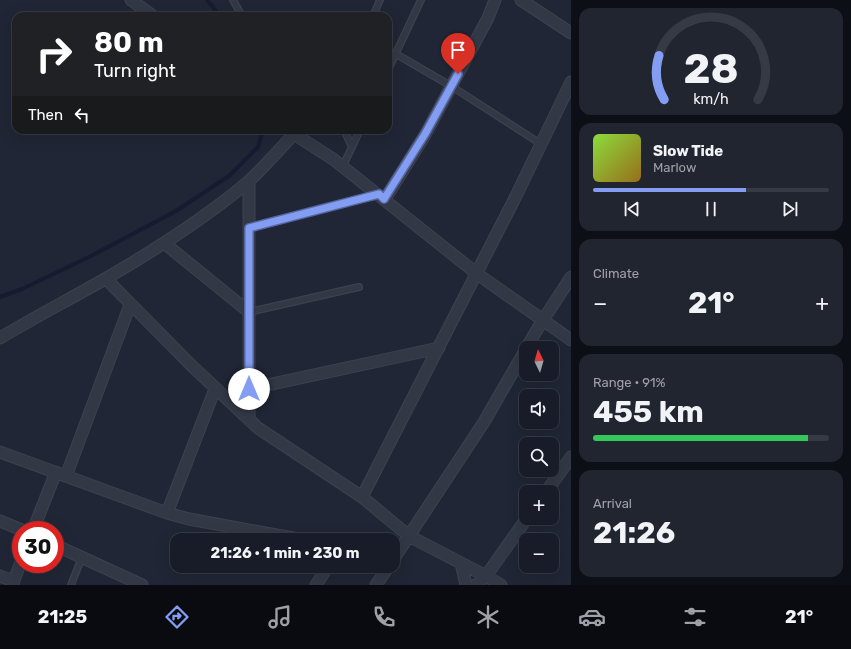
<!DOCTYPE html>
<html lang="en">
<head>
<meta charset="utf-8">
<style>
  body { margin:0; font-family:Rubik,sans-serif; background:#212530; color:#f1f3f6; height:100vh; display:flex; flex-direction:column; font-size:15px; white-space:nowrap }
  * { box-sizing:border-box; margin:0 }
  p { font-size:13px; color:#9fa1a8 }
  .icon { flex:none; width:22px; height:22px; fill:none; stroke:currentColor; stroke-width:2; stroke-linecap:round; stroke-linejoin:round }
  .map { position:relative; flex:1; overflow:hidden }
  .drawer { display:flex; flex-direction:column; gap:8px; padding:8px; background:#0d0f16; width:280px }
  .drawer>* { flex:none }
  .banner { position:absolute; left:12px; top:12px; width:380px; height:122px; border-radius:12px; box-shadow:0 4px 16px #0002,0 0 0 1px #363a45; background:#202124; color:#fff; overflow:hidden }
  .needle { width:26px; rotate:355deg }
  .fabs { position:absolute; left:519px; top:341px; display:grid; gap:8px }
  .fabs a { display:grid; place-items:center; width:40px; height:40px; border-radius:8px; background:#181c28; box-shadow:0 4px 16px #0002,0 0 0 1px #363a45; font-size:20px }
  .speed { position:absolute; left:12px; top:521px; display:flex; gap:8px; font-size:20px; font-weight:700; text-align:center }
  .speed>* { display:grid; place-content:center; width:52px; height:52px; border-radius:50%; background:#181c28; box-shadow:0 4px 16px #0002,0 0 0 1px #363a45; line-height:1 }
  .speed .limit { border:6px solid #d22; background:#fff; color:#111 }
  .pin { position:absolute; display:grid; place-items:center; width:34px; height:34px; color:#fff; margin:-41px -17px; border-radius:50% 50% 50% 0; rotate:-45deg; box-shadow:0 0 4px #0007 }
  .pin .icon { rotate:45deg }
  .me { position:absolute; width:44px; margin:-22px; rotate:0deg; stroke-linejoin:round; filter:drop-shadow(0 0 3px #0008) }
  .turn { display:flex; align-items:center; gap:14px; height:84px; padding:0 16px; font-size:18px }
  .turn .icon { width:52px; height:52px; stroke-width:2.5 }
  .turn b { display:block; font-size:28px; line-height:34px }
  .then { display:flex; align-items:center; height:38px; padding:0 16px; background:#0003; gap:8px; font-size:15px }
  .big { font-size:30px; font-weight:700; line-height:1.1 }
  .drawer .tile { flex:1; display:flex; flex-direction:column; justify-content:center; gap:6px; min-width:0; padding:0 14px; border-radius:12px; background:#212530 }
  .drawer .dial { align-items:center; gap:0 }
  .dial svg { height:104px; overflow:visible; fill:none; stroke:#363a45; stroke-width:7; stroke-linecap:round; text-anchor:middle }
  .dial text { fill:#f1f3f6; stroke:none }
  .song { display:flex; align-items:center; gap:12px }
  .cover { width:48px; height:48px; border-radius:6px; background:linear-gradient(135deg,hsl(90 70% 55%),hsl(40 70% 35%)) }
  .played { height:4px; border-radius:2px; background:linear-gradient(90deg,#839df3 65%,#363a45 65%) }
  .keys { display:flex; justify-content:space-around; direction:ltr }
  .heat { display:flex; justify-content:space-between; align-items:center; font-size:22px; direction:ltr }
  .charge { height:6px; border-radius:3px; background:linear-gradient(90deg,#34c759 91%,#363a45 0) }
  .trip { position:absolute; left:170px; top:533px; width:230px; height:40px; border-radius:12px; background:#181c28; box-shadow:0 4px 16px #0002,0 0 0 1px #363a45; font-weight:700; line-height:40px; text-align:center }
  .tabs { display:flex; height:64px; justify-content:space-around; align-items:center; background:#0a0b10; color:#9fa1a8 }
  .tabs .icon { width:28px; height:28px }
  .tabs .active { color:#839df3 }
  .tabs b { font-size:18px; color:#f1f3f6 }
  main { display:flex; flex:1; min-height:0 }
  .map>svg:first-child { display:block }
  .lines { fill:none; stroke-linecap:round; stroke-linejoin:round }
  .stream { stroke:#151c32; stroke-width:4 }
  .service-casing { stroke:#3d424f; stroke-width:8 }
  .minor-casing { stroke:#3d424f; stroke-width:13 }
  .service { stroke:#333846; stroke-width:5.5 }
  .minor { stroke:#333846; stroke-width:11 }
  .route-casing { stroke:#55669e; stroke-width:10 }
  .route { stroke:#839df3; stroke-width:7 }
</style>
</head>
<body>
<main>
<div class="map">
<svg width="571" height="585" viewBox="0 0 571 585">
  <rect width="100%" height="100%" fill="#202635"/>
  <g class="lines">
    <!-- stream -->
    <path class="stream" d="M207 0 220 16
      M0 297 22 289 91 256 176 211 229 176 258 147 263 130"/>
    <defs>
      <path id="service" d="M233 0 242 16
        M373 16 380 0
        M396 54 451 86 541 144
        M388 70 421 0
        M344 130 352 147
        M343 166 360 130
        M249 228 378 195
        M249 312 359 287
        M71 585 82 557"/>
      <path id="minor" d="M131 0 153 16
        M521 0 571 33
        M385 199 425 135 488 18 495 0
        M164 243 249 312
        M106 279 192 366 258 428 362 497 409 536 486 576 501 585
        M0 338C35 317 70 299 105 279 155 250 204 219 248 182 264 167 279 150 294 134L333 159 476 273 571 340
        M526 348 543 320 571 277
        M249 389 439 348
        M249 420V181
        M0 452 167 513 189 519 304 540
        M66 476 130 305
        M546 492 571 457
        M362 497 516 196 571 82
        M167 513 215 389
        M0 521 22 530
        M33 530 56 472
        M55 545 142 585
        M393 560 484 422 526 349
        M461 563 466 585
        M0 576 14 581
        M12 585 21 562
        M316 585 328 566
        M376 585 389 566
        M476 585 486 576 527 518"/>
    </defs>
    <!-- service casing -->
    <use href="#service" class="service-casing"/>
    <!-- minor casing -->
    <use href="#minor" class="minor-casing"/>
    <!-- service -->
    <use href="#service" class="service"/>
    <!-- minor -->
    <use href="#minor" class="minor"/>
  </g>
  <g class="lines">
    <defs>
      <path id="route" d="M249 389V228L379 194 384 199 425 134 458 74"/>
    </defs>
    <!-- route casing -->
    <use href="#route" class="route-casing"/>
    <!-- route -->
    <use href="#route" class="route"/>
  </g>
</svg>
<div class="fabs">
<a><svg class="needle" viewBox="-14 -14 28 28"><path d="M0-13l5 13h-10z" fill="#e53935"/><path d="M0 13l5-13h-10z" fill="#9fa1a8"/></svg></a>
<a><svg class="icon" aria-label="sound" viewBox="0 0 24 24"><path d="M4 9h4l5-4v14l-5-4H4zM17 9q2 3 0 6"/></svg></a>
<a><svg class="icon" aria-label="search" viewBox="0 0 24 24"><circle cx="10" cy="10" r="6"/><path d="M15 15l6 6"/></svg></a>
<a>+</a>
<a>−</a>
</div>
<div class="speed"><div class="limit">30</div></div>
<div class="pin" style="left:458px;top:74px;background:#d93025"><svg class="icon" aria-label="arrive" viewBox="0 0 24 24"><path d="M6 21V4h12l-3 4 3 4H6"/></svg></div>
<svg class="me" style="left:249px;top:389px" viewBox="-20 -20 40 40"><circle r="19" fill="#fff"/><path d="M0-13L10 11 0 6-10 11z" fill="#839df3"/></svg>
<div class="trip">21:26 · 1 min · 230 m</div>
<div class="banner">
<div class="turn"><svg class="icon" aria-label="right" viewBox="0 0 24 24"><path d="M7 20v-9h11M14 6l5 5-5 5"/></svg><div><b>80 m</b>Turn right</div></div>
<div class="then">Then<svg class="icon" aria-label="left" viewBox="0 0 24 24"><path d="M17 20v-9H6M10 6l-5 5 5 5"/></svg></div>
</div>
</div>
<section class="drawer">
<div class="tile dial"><svg viewBox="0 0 100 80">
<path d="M14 69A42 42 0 1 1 86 69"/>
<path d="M14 69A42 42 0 0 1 10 35" stroke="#839df3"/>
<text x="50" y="56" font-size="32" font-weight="700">28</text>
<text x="50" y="72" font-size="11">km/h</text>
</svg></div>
<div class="tile">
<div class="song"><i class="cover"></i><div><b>Slow Tide</b><p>Marlow</p></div></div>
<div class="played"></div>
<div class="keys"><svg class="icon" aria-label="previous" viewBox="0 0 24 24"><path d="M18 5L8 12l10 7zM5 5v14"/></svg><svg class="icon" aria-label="pause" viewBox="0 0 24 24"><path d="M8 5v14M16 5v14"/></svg><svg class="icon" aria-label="next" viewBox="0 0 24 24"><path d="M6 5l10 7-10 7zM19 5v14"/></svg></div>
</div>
<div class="tile"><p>Climate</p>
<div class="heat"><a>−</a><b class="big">21°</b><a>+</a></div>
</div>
<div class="tile"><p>Range · 91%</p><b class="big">455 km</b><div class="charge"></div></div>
<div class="tile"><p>Arrival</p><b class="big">21:26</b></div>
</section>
</main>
<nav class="tabs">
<b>21:25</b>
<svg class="icon active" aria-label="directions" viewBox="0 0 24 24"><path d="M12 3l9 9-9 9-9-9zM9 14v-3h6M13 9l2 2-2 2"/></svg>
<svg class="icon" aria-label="music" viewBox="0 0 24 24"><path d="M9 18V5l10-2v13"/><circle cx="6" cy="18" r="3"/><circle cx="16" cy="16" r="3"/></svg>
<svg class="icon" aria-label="phone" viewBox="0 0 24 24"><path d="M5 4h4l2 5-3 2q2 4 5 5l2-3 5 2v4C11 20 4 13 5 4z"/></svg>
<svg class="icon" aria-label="climate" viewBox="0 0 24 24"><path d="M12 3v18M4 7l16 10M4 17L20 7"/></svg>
<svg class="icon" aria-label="car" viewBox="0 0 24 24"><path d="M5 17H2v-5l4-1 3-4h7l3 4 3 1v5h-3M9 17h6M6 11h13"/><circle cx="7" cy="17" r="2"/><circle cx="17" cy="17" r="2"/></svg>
<svg class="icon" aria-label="filters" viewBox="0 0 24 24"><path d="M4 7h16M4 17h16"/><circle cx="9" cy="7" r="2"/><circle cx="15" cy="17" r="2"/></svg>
<b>21°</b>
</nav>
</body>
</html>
